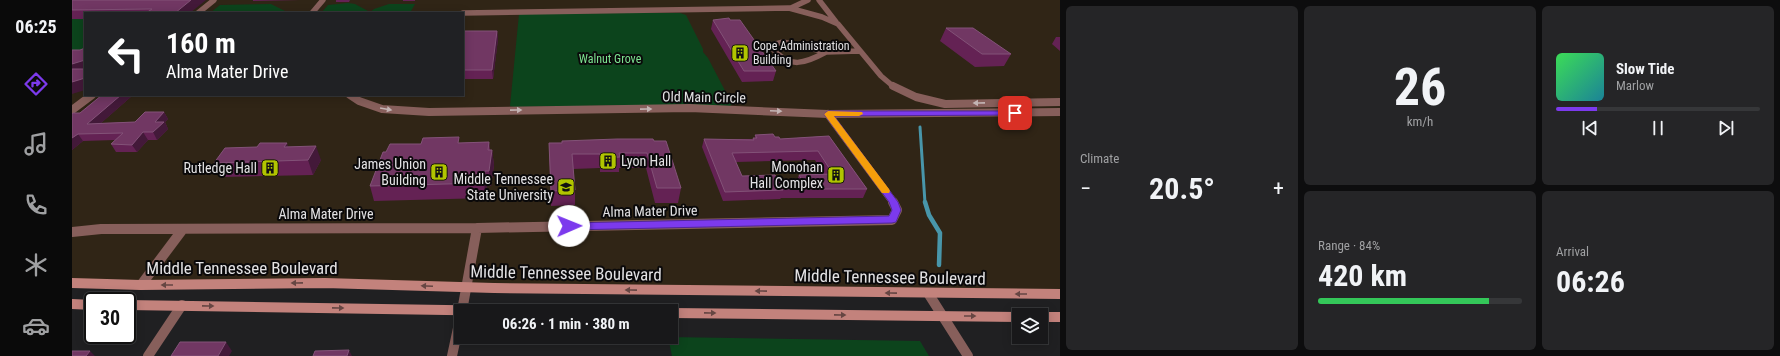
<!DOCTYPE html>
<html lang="en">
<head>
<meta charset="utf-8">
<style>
  body { margin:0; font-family:"Roboto Condensed",sans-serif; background:#252527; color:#f1f3f6; height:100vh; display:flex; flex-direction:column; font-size:15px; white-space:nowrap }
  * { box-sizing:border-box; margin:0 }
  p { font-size:13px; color:#9fa0a2 }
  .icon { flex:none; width:22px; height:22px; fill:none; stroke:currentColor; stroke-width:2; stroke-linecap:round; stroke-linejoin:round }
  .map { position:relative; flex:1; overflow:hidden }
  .side { display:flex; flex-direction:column; gap:6px; padding:6px; background:#0d0d0e; width:720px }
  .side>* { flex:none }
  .guide { position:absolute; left:12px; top:12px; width:380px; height:84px; border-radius:0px; box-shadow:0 2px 10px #0003,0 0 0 1px #363739; background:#202124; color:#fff; overflow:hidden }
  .buttons { position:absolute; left:940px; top:308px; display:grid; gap:8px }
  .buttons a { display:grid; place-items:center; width:36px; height:36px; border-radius:0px; background:#18181a; box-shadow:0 2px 10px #0003,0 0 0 1px #363739; font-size:20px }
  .speed { position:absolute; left:12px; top:292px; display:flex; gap:8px; font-size:20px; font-weight:700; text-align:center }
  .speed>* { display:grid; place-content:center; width:52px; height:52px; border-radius:50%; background:#18181a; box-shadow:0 2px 10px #0003,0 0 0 1px #363739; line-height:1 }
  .speed .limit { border:2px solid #111; border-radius:6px; background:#fff; color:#111 }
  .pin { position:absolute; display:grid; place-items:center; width:34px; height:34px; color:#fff; margin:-17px; border-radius:8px; box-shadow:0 2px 6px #0006 }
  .me { position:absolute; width:44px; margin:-22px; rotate:89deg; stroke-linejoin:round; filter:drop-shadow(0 0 3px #0008) }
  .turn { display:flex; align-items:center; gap:14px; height:84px; padding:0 16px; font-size:18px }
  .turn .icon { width:52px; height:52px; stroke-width:2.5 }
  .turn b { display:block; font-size:28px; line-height:34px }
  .big { font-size:30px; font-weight:700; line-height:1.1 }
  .side .tile { flex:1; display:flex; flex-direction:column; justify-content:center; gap:6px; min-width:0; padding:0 14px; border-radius:6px; background:#252527 }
  .side .dial { align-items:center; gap:0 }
  .dial b { font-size:52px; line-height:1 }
  .song { display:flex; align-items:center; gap:12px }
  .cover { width:48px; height:48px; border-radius:6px; background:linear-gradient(135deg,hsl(130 70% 55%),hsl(190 70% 35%)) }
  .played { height:4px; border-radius:2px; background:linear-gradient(90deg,#7c3aed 20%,#363739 20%) }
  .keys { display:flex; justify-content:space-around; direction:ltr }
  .heat { display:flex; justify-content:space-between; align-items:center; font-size:22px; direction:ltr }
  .charge { height:6px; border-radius:3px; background:linear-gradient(90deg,#34c759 84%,#363739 0) }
  .side .tiles { flex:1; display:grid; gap:6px; grid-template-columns:repeat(3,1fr) }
  .tile:first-child { grid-row:span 2 }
  .trip { position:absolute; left:382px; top:304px; width:224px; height:40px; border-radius:0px; background:#18181a; box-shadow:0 2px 10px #0003,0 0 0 1px #363739; font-weight:700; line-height:40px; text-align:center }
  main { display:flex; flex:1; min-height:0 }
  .menu { display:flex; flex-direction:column; width:72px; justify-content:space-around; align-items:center; background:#0a0a0a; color:#9fa0a2 }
  .menu .icon { width:28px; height:28px }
  .menu .on { color:#7c3aed }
  .menu b { font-size:18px; color:#f1f3f6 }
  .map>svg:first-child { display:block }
  .education { fill:#302516; fill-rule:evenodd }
  .green { fill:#0c441c }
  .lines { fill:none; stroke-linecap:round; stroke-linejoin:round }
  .stream-far1 { stroke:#4896aa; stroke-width:3 }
  .stream { stroke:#4896aa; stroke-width:4.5 }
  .minor-far2 { stroke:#875f5b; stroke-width:5.5 }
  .minor-far1 { stroke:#875f5b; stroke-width:8 }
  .minor { stroke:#875f5b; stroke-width:10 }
  .secondary { stroke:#c3827c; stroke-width:10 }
  .wall { fill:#642254; fill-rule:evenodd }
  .shaded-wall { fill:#431939 }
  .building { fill:#713763; stroke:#835278; fill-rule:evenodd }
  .oneway { fill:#c3b4b4 }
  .oneway2 { fill:#664643 }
  .route { fill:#7c3aed; stroke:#51269a }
  .slow { fill:#f59e0b }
  .labels { text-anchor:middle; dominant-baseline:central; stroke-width:4; stroke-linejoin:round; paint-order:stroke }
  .far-poi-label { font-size:12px; fill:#e3e2e4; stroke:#0a090a; text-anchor:start }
  .far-park-label { font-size:12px; fill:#7de391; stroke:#0a090a }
  .street-label { font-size:14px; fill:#e3e2e4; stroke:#0a090a }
  .poi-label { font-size:14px; fill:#e3e2e4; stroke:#0a090a; text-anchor:end }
  .near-street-label { font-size:17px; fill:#e3e2e4; stroke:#0a090a }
</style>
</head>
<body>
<main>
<nav class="menu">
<b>06:25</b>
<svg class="icon on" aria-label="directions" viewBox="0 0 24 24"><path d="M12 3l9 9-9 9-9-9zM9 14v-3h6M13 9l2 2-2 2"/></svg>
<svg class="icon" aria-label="music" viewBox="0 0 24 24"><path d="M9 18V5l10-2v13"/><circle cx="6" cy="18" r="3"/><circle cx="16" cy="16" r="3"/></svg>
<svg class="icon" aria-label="phone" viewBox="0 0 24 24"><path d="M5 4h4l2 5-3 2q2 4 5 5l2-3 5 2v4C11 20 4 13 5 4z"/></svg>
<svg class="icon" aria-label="climate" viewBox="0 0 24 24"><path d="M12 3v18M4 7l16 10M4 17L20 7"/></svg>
<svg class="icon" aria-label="car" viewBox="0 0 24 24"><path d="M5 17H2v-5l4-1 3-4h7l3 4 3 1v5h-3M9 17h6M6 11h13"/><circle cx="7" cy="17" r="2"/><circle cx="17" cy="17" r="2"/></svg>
</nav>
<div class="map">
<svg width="988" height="356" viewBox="0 0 988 356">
  <rect width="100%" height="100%" fill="#202022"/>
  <!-- education -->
  <path class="education" d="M0 0H988V294L0 279ZM13 13H391V95H13Z"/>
  <!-- green -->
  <path class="green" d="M276 3 283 4 296 11 293 13H249L256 5Z
    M0 4 13 13V71L0 81Z
    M199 4 213 11 208 13H138L148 5Z
    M317 4H343L338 13H297L302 9Z
    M557 13H608L614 15 631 49V52L636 58 660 104 658 106 565 105 442 107 438 106 447 14Z
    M596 337 848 341 857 356H600Z"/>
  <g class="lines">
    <!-- stream-far1 -->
    <path class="stream-far1" d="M848 127 853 203"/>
    <!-- stream -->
    <path class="stream" d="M853 202 857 215 868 233 867 265"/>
    <!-- minor-far2 -->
    <path class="minor-far2" d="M747 0 764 22
      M719 8 736 0
      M126 13 142 0
      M240 13 251 0
      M391 13 717 8 750 17 766 24 809 76 822 87
      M711 42 754 52C732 64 718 69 700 48V45Z
      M754 52 788 51"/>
    <!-- minor-far1 -->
    <path class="minor-far1" d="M821 86 844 97 873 104 988 102
      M278 95 287 101 310 109 357 112 618 108 756 114 988 112
      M0 110 20 95
      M756 114 822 203"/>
    <!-- minor -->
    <path class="minor" d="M0 232 29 229 405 228 820 220 825 210 821 202
      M69 285 111 229
      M856 293 896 356
      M390 311 405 228
      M76 356 110 305
      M380 356 389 314"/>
    <!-- secondary -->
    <path class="secondary" d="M0 283 69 285 253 283 422 288 988 294
      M0 304 21 305
      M55 305 441 311
      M599 313 947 317
      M969 317H988"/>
  </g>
  <!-- wall -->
  <path class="wall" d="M0 0 118 13H13V19H0Z
    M181 0H228L181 1Z
    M264 0H278L277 2H264Z
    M331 0H343V1H331Z
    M641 20H658L704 71 701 81 670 82 639 29Z
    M874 28 939 54 932 66 903 67 868 41Z
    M391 31H425L426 39 421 79H391Z
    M984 37H988V51L980 44Z
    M30 95H61L29 123 63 122 92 112 96 119 93 122 96 129 85 140H76L65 152H44L39 144 43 140 11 141 0 150V114L8 113Z
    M683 135 703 137 708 139 757 136 795 189 791 198H709L708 199 651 201 630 147 632 139H681V138H683ZM743 160 751 174 727 175 725 180 706 181 670 176 664 162Z
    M582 141 609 188 606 203H583L574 168H547V172H528V168L501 169 503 190V205L479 206 477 143Z
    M417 142 418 150H420L422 165 419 186H415L414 198 302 201 298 186 388 143Z
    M216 147 249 160 241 175 150 177 142 163Z"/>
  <!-- shaded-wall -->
  <path class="shaded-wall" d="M119 0H134L118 13H103Z
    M425 31 426 39 421 79 420 70Z
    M13 60V71L0 75V64Z
    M13 78V90L0 94V82Z
    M49 95H61L20 131 15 124Z
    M92 112 96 119 93 122 96 129 85 140 81 132 83 122Z
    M71 132 76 140 65 152 60 145Z
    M6 134 11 141 0 150V138Z
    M215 143 220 157 218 161 212 147Z
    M244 146 249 160 241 175 236 160Z
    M420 150 422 165 419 186 417 171Z
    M413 171 415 186 414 198 412 183Z
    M154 342 160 351 157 356H146Z
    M277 350 280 356H275Z
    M18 351 23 356H14Z"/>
  <!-- building -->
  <path class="building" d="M0 0H119L103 13H74L80 9 0 10Z
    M657 18 658 20H668L704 71H672L641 20Z
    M874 28H901L939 54H910Z
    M391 31H425L420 70H391Z
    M13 48V60L0 64V50H8Z
    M0 69H13V78L0 82Z
    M30 95H49L15 124 63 122 73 112H92L83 122H92L81 132H71L60 145 39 144 51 133 6 134 0 138V114L1 113H8Z
    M701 134 703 137H707L708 139 757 136 795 189H711V190L653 192 632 139 682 140 681 138H685L683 135ZM746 151 761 174 727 175 730 180 706 181 703 175 670 176 660 153Z
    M387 137 386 143 417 142 416 150H420L417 171H413L412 183 298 186 311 152H314L318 144H349L351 138Z
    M545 139H581L582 141H594L609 188H585L575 153H547L548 157 529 158 528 154H500L503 190 479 191 477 143H490V141Z
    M188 143H215L212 147 244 146 236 160 142 163 153 148 185 147Z
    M108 342H154L146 356H99Z
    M277 350 275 356H241L243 351Z
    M0 351H18L14 356H0Z"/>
  <!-- one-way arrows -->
  <defs><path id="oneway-solid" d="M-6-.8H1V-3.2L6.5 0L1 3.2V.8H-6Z"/></defs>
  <g class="oneway">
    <use href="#oneway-solid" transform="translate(907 103) rotate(179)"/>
    <use href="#oneway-solid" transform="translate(314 109) rotate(10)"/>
    <use href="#oneway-solid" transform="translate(574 109) rotate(-1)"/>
    <use href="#oneway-solid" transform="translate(444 110) rotate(-1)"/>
    <use href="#oneway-solid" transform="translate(704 111) rotate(3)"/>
  </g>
  <g class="oneway2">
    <use href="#oneway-solid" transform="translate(225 283) rotate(179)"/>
    <use href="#oneway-solid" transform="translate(95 285) rotate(180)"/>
    <use href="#oneway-solid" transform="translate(355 286) rotate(-178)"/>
    <use href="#oneway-solid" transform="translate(559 290) rotate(-179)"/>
    <use href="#oneway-solid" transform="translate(689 291) rotate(-179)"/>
    <use href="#oneway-solid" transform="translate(819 293) rotate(-179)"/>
    <use href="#oneway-solid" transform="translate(949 294) rotate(-180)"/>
    <use href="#oneway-solid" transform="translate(136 306) rotate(1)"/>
    <use href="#oneway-solid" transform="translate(266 308) rotate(1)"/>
    <use href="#oneway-solid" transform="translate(638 313) rotate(1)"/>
    <use href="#oneway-solid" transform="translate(768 315) rotate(1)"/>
    <use href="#oneway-solid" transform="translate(898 316)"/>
  </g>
  <!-- route -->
  <path class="route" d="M756 111H943L947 113 943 115 762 116 826 202 829 210 824 222 820 223 497 230 492 226 497 223 817 216 820 210 817 202 752 114Z"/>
  <!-- slow -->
  <path class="slow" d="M756 111 790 112 791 114 787 116H762L817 189 818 191 817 193H810L752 114Z"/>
  <!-- icons -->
  <defs>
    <symbol id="building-square" viewBox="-11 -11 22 22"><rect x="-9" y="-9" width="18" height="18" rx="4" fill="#b1c500" stroke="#0a090a"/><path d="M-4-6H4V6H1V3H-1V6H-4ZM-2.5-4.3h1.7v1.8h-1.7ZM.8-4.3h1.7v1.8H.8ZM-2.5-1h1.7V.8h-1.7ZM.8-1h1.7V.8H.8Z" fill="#111"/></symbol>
    <symbol id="university-square" viewBox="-11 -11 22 22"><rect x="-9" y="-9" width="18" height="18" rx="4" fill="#b1c500" stroke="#0a090a"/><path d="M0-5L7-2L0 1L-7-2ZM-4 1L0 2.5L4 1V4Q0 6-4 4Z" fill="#111"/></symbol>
  </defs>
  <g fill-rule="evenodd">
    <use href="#building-square" x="658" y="43" width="20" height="20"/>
    <use href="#building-square" x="526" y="151" width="20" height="20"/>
    <use href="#building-square" x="188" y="158" width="20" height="20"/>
    <use href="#building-square" x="357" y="162" width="20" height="20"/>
    <use href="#building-square" x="754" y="165" width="20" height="20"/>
    <use href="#university-square" x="484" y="177" width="20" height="20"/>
  </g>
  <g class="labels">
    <!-- far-poi labels -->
    <g class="far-poi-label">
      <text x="681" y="46">Cope Administration<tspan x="681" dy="14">Building</tspan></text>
    </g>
    <!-- far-park labels -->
    <g class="far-park-label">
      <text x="538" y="59">Walnut Grove</text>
    </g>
    <!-- street labels -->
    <g class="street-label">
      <text transform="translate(632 97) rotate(1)">Old Main Circle</text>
      <text transform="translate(578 211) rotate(-1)">Alma Mater Drive</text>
      <text x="254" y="214">Alma Mater Drive</text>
    </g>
    <!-- poi labels -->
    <g class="poi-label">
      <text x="549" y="161" text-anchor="start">Lyon Hall</text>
      <text x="354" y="164">James Union<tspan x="354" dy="16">Building</tspan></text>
      <text x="751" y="167">Monohan<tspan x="751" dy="16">Hall Complex</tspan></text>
      <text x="185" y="168">Rutledge Hall</text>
      <text x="481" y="179">Middle Tennessee<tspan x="481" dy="16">State University</tspan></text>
    </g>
    <!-- near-street labels -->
    <g class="near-street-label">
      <text x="170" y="268">Middle Tennessee Boulevard</text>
      <text transform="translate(494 273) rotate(1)">Middle Tennessee Boulevard</text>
      <text transform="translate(818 277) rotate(1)">Middle Tennessee Boulevard</text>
    </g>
  </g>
</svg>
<div class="buttons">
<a><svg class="icon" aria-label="layers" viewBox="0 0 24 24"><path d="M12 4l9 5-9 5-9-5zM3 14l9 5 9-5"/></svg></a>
</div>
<div class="speed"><div class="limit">30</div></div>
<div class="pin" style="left:943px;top:113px;background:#d93025"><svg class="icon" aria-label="arrive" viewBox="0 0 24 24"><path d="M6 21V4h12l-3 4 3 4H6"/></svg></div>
<svg class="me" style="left:497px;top:226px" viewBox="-20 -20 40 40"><circle r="19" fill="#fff"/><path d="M0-13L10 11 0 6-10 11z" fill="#7c3aed"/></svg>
<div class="trip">06:26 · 1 min · 380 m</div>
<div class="guide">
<div class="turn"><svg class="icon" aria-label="left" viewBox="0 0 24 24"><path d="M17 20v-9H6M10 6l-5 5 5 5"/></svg><div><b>160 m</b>Alma Mater Drive</div></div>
</div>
</div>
<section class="side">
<div class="tiles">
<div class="tile"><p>Climate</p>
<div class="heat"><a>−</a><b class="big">20.5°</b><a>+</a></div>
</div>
<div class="tile dial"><b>26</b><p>km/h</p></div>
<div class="tile">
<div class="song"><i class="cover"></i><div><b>Slow Tide</b><p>Marlow</p></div></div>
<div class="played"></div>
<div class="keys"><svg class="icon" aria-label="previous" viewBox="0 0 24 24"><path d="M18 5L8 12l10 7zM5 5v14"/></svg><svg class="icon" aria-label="pause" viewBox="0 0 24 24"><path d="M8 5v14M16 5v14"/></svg><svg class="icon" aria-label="next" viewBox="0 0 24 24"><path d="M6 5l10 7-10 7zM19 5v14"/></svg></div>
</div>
<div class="tile"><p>Range · 84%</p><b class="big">420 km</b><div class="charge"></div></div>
<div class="tile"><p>Arrival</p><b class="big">06:26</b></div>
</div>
</section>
</main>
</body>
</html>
